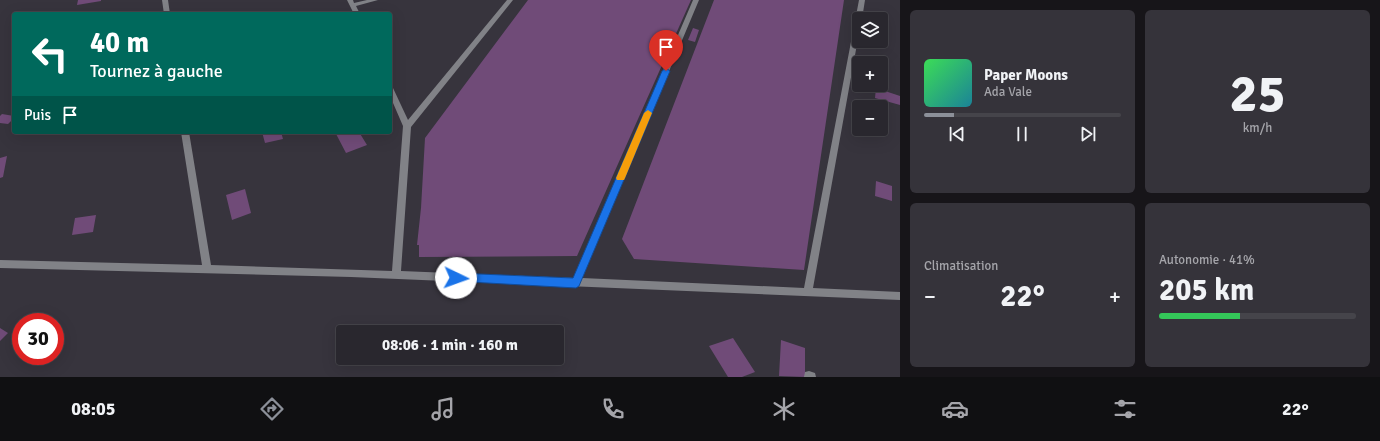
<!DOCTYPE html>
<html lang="fr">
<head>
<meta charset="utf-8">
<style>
  body { margin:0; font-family:Signika,sans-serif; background:#35333a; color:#f1f3f6; height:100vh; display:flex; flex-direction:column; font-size:15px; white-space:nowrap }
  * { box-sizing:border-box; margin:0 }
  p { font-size:13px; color:#a5a5aa }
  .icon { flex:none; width:22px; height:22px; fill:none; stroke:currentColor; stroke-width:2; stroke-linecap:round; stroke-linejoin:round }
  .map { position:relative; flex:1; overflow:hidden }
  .sheet { display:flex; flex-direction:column; gap:10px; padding:10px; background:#171519; width:480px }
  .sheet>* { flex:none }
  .top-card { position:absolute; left:12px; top:12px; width:380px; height:122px; border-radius:4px; box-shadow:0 4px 16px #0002,0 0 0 1px #45444a; background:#00695c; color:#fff; overflow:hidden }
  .controls { position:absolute; left:852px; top:12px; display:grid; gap:8px }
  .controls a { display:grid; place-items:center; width:36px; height:36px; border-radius:4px; background:#29272e; box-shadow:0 4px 16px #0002,0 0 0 1px #45444a; font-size:20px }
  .speed { position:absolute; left:12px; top:313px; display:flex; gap:8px; font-size:20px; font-weight:700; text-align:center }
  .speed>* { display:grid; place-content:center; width:52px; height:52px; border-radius:50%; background:#29272e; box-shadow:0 4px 16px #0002,0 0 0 1px #45444a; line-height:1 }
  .speed .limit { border:6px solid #d22; background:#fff; color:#111 }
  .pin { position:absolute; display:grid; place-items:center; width:34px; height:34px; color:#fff; margin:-41px -17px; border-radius:50% 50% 50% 0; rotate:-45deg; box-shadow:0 0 4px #0007 }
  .pin .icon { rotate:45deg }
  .me { position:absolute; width:44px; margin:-22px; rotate:93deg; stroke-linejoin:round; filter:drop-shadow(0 0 3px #0008) }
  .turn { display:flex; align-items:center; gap:14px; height:84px; padding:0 12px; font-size:18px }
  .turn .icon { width:52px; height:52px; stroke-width:2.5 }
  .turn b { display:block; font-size:28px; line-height:34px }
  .then { display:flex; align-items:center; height:38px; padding:0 12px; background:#0003; gap:8px; font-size:15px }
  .big { font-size:30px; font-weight:700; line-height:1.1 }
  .sheet .tile { flex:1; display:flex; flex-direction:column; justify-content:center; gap:6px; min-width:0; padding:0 14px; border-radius:6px; background:#35333a }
  .sheet .dial { align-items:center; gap:0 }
  .dial b { font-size:52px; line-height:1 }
  .song { display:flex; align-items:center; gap:12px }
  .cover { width:48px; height:48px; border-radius:6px; background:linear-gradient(135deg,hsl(130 70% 55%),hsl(190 70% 35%)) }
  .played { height:4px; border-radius:2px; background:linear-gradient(90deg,#8c9099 15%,#45444a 15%) }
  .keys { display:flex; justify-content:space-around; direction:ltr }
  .heat { display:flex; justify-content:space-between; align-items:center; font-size:22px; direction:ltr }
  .charge { height:6px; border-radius:3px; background:linear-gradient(90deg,#34c759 41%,#45444a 0) }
  .sheet .tiles { flex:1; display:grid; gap:10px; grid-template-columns:repeat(2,1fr) }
  .trip { position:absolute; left:336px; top:325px; width:228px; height:40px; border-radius:4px; background:#29272e; box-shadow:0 4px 16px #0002,0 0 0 1px #45444a; font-weight:700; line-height:40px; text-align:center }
  .menu { display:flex; height:64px; justify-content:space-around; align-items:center; background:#101012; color:#a5a5aa }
  .menu .icon { width:28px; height:28px }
  .menu .current { color:#8c9099 }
  .menu b { font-size:18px; color:#f1f3f6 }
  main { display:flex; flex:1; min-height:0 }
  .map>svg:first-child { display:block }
  .building { fill:#704b78 }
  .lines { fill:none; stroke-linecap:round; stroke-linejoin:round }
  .service { fill:#818287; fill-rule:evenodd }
  .minor { fill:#818287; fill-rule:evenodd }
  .route { fill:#1a73e8; stroke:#114b97 }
  .slow { fill:#f59e0b }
</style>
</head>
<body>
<main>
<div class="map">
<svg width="900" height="377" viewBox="0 0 900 377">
  <rect width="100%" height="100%" fill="#37343d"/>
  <!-- building -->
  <path class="building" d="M78 0H101V1L77 5Z
    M528 0H691L577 256 419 257V245H417L421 208 425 138Z
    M714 0H844L804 270 634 259 622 239Z
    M693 28 699 30 695 42 688 40Z
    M876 88 900 96V105L875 98Z
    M2 114 14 116V118L8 124 0 123V116Z
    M262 132H281L283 139 265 143Z
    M335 132H359L367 145 346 153Z
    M7 156 3 177 0 178V158Z
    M876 181 892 186V201L875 196Z
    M245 189 251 213 232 220 226 195Z
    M96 215 93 232 72 235 75 218Z
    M0 328 8 333 0 341Z
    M733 338 755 372 742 377H728L709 346Z
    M781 340 805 348V377L779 376Z"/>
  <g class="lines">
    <!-- service -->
    <path class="service" d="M809 371 815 373 816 377H804L805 372Z"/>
    <!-- minor -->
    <path class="minor" d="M162 0H168L170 14H164Z
      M347 0H353L354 3 367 0H378L356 6 360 14H354Z
      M507 0H513L411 127 401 271 574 278 693 0H699L582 278 804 288 859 0H865L862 19H859V33L813 288 900 292V300L351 277 0 268V260L202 265 181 132H189L211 265 392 271 403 126 390 96V86L393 88 408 120Z"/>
  </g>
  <!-- route -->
  <path class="route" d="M666 68 670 71 579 286 576 288 452 281 450 278 452 274 456 273 573 278 662 71Z"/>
  <!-- slow -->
  <path class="slow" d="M648 110 652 113 625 178 624 180H617L616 178 644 113Z"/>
</svg>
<div class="controls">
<a><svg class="icon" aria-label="layers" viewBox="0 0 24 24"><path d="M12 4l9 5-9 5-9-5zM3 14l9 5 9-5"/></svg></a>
<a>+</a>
<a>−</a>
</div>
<div class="speed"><div class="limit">30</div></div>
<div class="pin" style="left:666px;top:71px;background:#d93025"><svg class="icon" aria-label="arrive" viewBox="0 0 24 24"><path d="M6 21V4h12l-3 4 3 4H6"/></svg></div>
<svg class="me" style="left:456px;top:278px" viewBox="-20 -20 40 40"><circle r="19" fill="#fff"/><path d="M0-13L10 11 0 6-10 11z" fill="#1a73e8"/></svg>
<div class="trip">08:06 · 1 min · 160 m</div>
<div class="top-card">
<div class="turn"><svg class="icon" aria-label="left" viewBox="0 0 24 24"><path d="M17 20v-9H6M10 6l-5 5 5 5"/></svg><div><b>40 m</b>Tournez à gauche</div></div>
<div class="then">Puis<svg class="icon" aria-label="arrive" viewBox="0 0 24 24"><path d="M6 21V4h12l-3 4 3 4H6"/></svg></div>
</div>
</div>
<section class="sheet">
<div class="tiles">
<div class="tile">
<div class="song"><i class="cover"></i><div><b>Paper Moons</b><p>Ada Vale</p></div></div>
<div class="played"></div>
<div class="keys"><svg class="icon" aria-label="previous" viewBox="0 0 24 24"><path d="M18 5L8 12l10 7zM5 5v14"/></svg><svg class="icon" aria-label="pause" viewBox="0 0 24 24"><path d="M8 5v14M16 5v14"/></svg><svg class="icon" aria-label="next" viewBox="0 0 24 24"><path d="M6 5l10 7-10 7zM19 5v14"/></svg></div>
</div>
<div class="tile dial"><b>25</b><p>km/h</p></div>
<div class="tile"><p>Climatisation</p>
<div class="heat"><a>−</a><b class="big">22°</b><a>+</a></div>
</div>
<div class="tile"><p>Autonomie · 41%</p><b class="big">205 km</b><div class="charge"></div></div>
</div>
</section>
</main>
<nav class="menu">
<b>08:05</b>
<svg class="icon current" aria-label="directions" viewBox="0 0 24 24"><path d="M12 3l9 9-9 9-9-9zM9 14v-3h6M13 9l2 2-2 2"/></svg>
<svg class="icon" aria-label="music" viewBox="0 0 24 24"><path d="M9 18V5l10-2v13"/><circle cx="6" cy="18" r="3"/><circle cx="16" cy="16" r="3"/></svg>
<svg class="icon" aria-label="phone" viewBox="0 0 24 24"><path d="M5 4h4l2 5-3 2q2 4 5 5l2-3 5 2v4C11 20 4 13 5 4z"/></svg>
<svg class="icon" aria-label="climate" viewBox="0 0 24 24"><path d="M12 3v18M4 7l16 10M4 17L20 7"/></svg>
<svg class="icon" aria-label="car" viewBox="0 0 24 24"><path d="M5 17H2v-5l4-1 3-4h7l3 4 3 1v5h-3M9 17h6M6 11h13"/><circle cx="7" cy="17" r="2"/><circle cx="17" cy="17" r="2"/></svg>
<svg class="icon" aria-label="filters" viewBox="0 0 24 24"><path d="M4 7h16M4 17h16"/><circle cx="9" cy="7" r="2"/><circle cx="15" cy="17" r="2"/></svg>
<b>22°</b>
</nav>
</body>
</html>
